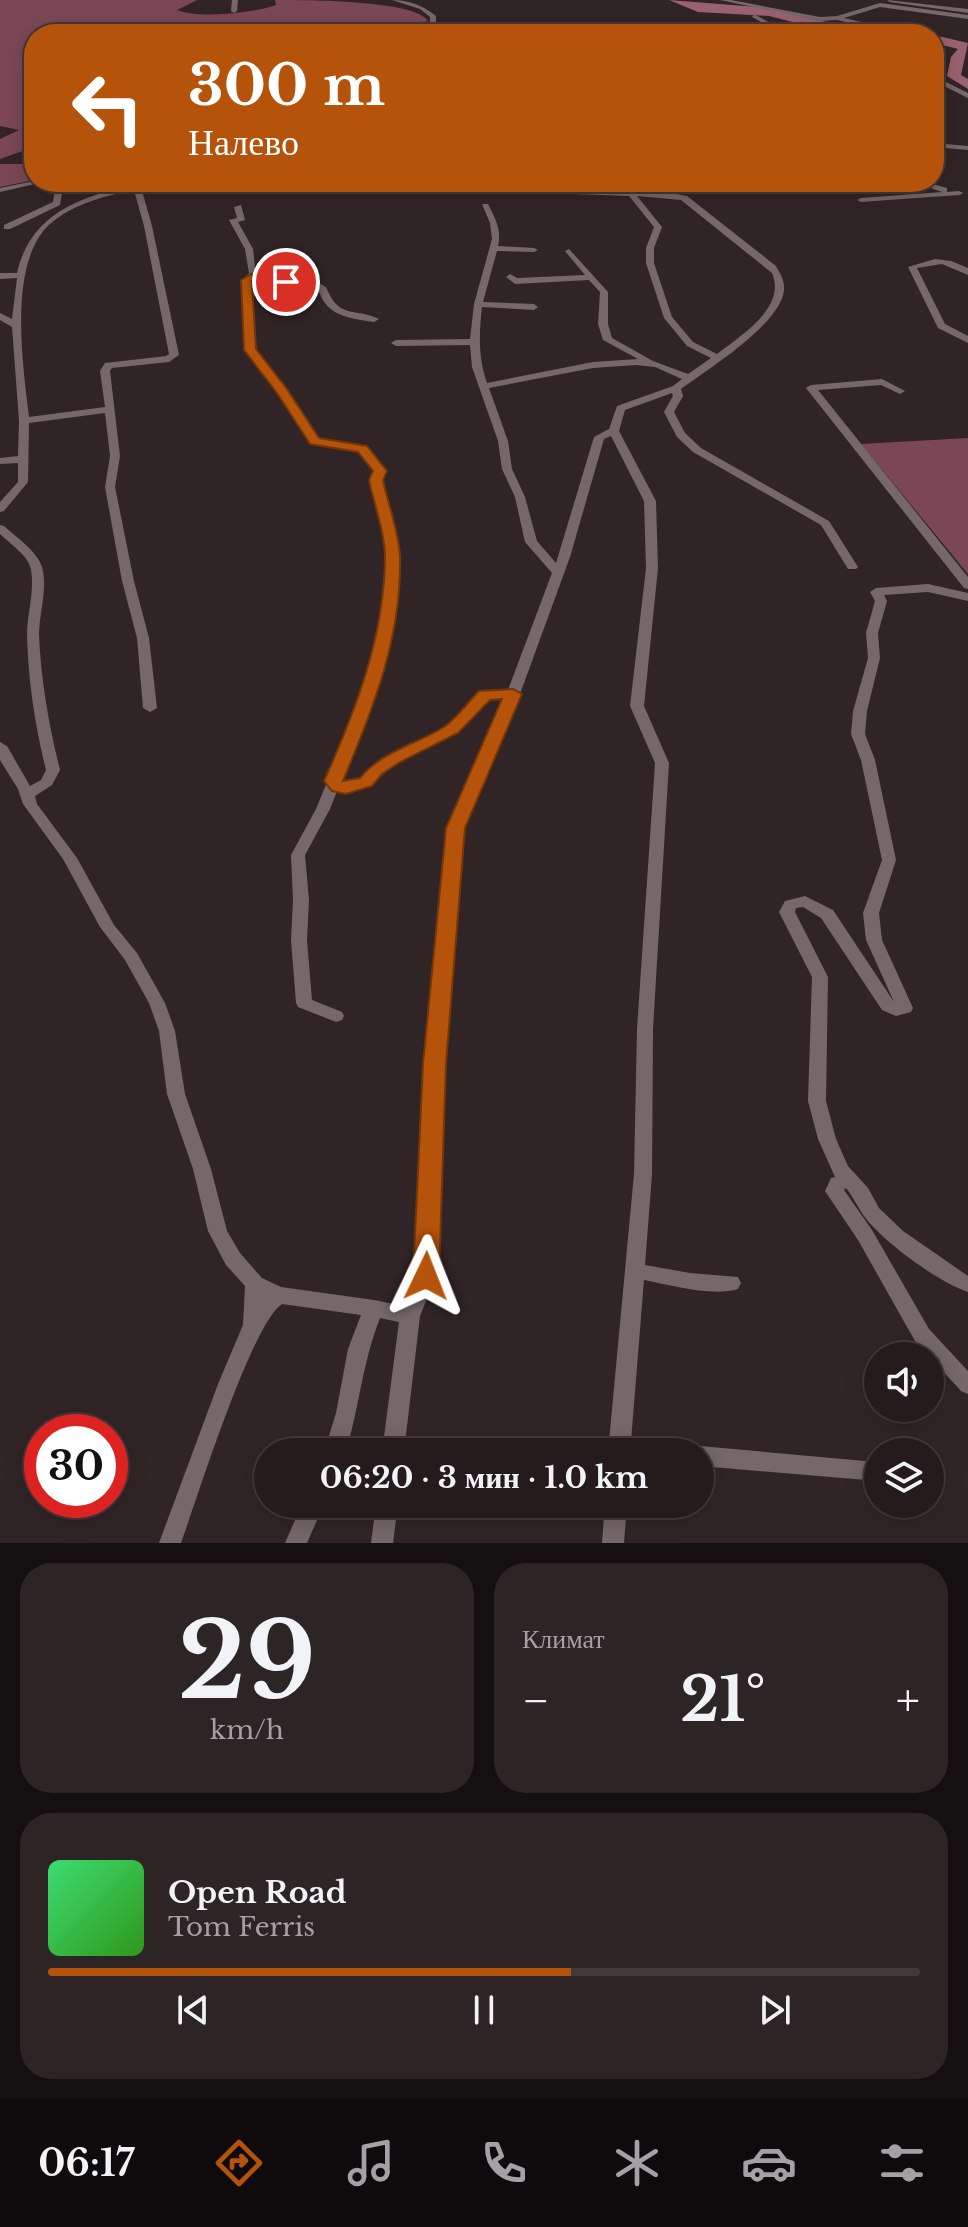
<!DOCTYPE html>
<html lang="ru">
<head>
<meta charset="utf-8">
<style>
  body { margin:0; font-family:"Libre Baskerville",serif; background:#2d2426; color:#f1f3f6; height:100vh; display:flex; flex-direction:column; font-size:30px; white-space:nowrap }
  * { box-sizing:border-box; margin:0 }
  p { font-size:26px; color:#a3a1a4 }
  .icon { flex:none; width:44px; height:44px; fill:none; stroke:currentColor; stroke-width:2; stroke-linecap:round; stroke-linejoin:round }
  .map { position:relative; height:1543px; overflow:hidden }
  .drawer { display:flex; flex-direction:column; gap:20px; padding:20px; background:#140f10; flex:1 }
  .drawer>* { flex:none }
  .top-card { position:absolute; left:24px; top:24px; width:920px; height:168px; border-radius:32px; box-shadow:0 4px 20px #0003,0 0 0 2px #42393b; background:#b45309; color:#fff; overflow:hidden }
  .buttons { position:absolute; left:864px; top:1342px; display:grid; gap:16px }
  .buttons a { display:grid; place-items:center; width:80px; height:80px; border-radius:50%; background:#251b1d; box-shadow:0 4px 20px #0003,0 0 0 2px #42393b; font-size:40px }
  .speed { position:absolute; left:24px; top:1414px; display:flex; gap:16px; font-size:40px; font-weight:700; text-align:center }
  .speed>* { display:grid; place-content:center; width:104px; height:104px; border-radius:50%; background:#251b1d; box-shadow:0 4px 20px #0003,0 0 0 2px #42393b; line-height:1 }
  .speed .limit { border:12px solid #d22; background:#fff; color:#111 }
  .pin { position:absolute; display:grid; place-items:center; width:68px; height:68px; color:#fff; margin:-34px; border:4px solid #fff; border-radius:50%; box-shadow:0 2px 8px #0007 }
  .me { position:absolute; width:88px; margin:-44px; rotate:2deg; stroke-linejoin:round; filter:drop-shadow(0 0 6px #0008) }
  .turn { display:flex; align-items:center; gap:28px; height:168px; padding:0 32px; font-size:36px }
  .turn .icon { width:104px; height:104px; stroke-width:2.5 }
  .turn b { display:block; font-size:56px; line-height:68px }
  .big { font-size:60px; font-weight:700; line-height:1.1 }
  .drawer .tile { flex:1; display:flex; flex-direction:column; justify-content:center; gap:12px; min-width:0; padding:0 28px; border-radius:32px; background:#2d2426 }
  .drawer .dial { align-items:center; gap:0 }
  .dial b { font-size:104px; line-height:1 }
  .song { display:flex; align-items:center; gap:24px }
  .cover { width:96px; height:96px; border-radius:12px; background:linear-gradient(135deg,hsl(140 70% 55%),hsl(110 70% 35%)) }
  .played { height:8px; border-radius:4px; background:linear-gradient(90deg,#b45309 60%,#42393b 60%) }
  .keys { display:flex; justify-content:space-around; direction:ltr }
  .heat { display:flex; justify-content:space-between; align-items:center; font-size:44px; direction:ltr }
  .drawer .tiles { flex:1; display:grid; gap:20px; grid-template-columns:1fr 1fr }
  .tile:last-child { grid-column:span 2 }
  .trip { position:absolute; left:254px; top:1438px; width:460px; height:80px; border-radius:40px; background:#251b1d; box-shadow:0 4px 20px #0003,0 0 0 2px #42393b; font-weight:700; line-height:80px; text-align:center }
  .dock { display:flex; height:128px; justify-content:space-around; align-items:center; background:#0f0b0c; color:#a3a1a4 }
  .dock .icon { width:56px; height:56px }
  .dock .current { color:#b45309 }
  .dock b { font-size:36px; color:#f1f3f6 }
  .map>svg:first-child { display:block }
  .forest { fill:#7b4755 }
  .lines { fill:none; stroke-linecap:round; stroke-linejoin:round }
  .river { fill:#996270; fill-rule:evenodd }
  .minor { fill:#75676a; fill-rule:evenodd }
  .tertiary { fill:#75676a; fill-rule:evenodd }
  .route { fill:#b45309; stroke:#753606; stroke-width:2 }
</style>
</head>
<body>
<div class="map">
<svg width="968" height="1543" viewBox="0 0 968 1543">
  <rect width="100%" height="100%" fill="#312427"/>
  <!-- forest -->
  <path class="forest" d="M0 0H197L177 10C200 19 253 13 276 5L275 0C307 0 415 0 428 21L408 26 396 34H34V147L0 159V139L19 130 0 126Z
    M0 164H34V180L0 187Z
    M968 438V574L861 444Z"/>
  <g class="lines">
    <!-- river -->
    <path class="river" d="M669 0 769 8 820 21 901 30 907 34H867L820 29 769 16 698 12Z
      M934 35 968 43 961 75 968 79V89L947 76 951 57 958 49 934 43Z"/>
    <!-- minor -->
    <path class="minor" d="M232 0H238L237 11 234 13 231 11Z
      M392 0C409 0 424 6 436 16V25L462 34H453L434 28 426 34H419L430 25V17L420 9Z
      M720 0H731L820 17 837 16 880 3 968 15V19L880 7 844 18 896 30 894 33 837 20 820 21Z
      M754 14 772 24 806 34C787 34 769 27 752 17Z
      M934 46 946 52 934 61V56L939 52 934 50Z
      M934 76 968 93V98L934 81Z
      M934 107 941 109 942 110 934 111Z
      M934 143 968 146V150L934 147Z
      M34 181 44 182 0 192V188Z
      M56 182H64L60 205 10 229H4V225L53 202Z
      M137 182H145L141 187 152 226 179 355 169 362 112 368 110 371 120 456 115 487 134 581 149 638 157 708 150 712 143 708 137 638 122 581 105 487 110 456 105 413 29 423 28 482 4 511 0 512V502L18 482V463L0 464V458L18 456 19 421 12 327 0 320V313L12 319 17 278 0 279V273H17C30 214 81 196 134 185ZM134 190 144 226 169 354 166 356 105 363 100 371 105 407 29 417C23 366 9 273 44 230 65 206 104 196 134 190Z
      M410 182H426L451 187 490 182H517L545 189 671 193 687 196 776 266C780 273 785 281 784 290 781 324 708 369 681 389L683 396 674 412 685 433 701 448 829 521 858 567 856 569H848L821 525 693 452 677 437 664 412 673 396 672 393 625 410 619 431 656 501 658 568 644 706 669 763 653 1029 652 1174 645 1265 690 1273 738 1277 741 1283 738 1289C713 1297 670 1285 644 1280L631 1441 657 1442 665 1445 668 1452H608L634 1174 637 1029 655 763 630 706 646 568 644 501 611 436 604 439 570 557 520 694 463 828 443 1064 436 1276 420 1316 404 1452H382L399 1322 380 1318C363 1361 359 1407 346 1452H324L336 1413 348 1349 361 1315 282 1304C251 1325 197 1499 181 1543H159L218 1384 243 1325 245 1286 226 1265 208 1231 193 1169 167 1094 159 1031 149 1003 125 960 100 927 63 859 23 804 18 789 0 760V742L7 746 30 786 41 780 46 770C35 725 28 681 27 634 27 613 36 587 30 566 26 554 9 543 0 534V525L4 526C16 537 37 551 42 567 48 588 39 613 39 635 41 681 49 725 60 770L52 785 35 796 37 804 77 858 114 925 137 953 165 1003 175 1031 185 1094 211 1169 227 1231 240 1253 262 1278 281 1287 374 1300 404 1306 416 1276 425 1064 449 828 505 698 489 699 457 733 399 761 371 785 346 792 337 791 330 809 305 855 309 900 307 940 312 1000 342 1012 344 1016 342 1020 336 1022 298 1007 296 1003 291 940 293 900 291 855 316 809 360 702 383 612 387 555 371 480 375 471 359 451 311 444 281 396 245 350 242 280 249 273 245 249 229 220 237 218 234 207 241 205 245 220 238 222 253 249 256 276 319 283 326 287C339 320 354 307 379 319L374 322C357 319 336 318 325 303 320 297 321 292 314 287L250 281 255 350 288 393 318 439 366 446 385 471 381 480 399 555 395 612 374 702 340 780 343 783 361 779 389 755 447 727 480 692 508 690 552 573 525 542 515 497 502 469 498 441 472 367 470 345 396 346 391 343 396 340 470 339 474 304 492 239 490 223 482 204H488C495 218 502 230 498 246L534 248 538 250 534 252 497 251 483 302 534 304 538 307 534 310 482 307C479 334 478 357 487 383L593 362 638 359 603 340 598 324 600 292 589 280 515 284 506 277 510 274 517 278 585 275 565 251 569 249 608 292V324L612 338 653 361 688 374 711 358 687 346 664 318 646 263V248L654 227 629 196 545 193 508 184 451 191ZM637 196 681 200 772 273C787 308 740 336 717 354L693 342 672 317 654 263V248L662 227ZM636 365 655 367 682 379 673 386 617 406 609 429 594 437 556 563 537 541 525 497 512 469 508 441 489 388 593 368Z
      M861 182H891L887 184 819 190 815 188 819 186Z
      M913 182H925L947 188V192L959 191 963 193 959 195 861 202 857 200 861 198 942 192Z
      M935 259 951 261 968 268V275L942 264 917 268 945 324 968 336V343L938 328 908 267Z
      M882 379 905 391 900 394 881 385 818 390 968 577V589L964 588 806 388 811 385Z
      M928 584 968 593V601L928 592 884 595 887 601 878 633 880 658 867 711 865 734 875 760 896 860 879 913 882 940 913 1008 911 1012 896 1016 882 1010 821 918 803 907 796 908 795 912 828 977 826 1101 836 1139 848 1166 868 1188 879 1208 903 1231 968 1276V1292C938 1282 887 1244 867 1220 859 1210 854 1198 846 1188L844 1190 872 1230 929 1329 968 1371V1394L961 1391 915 1341 858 1240 825 1191 831 1178 835 1177 818 1139 808 1101 812 977 779 912 785 901 805 896 833 910 894 1002 866 940 863 913 882 860 861 760 851 734 853 711 868 658 866 633 875 601 870 592 876 588Z
      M700 1446 876 1462 878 1463V1481L700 1466V1452H691Z
      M302 1504H324L307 1543H285Z
      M376 1504H398L393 1543H371Z
      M605 1504H627L624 1543H602Z"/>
    <!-- tertiary -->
    <path class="tertiary" d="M887 0 968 9V13L890 2Z"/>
  </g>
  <!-- route -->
  <path class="route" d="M251 274 292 282 286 285 252 281 256 349 287 389 319 438 367 446 387 471 383 480C388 504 399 532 400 557 402 637 373 709 343 781L360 778C382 751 415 745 444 727 457 718 468 702 479 691L513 689 522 694 465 828 446 1064 439 1276 435 1283 426 1286 417 1283 413 1276 423 1064 446 828 502 699 490 700 458 733 400 762 382 774 372 786 346 794 332 791 324 781C356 709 384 638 385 558 385 533 374 504 369 480L373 471 358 452 310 444 277 393 244 350 241 280Z"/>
</svg>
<div class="buttons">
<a><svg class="icon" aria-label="sound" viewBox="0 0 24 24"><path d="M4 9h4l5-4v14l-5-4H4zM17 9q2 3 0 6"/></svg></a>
<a><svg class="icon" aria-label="layers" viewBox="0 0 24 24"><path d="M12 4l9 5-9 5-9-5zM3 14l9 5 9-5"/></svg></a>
</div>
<div class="speed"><div class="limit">30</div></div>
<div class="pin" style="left:286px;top:282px;background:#d93025"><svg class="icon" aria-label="arrive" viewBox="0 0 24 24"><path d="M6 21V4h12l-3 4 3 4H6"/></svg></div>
<svg class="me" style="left:426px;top:1276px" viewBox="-20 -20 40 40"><path d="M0-17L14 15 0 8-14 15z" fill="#b45309" stroke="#fff" stroke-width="4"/></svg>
<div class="trip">06:20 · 3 мин · 1.0 km</div>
<div class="top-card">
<div class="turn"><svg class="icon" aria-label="left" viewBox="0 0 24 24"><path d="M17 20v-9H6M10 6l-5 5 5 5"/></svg><div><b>300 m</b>Налево</div></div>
</div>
</div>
<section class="drawer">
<div class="tiles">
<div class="tile dial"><b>29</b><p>km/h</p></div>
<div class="tile"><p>Климат</p>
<div class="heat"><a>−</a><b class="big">21°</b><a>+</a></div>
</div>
<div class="tile">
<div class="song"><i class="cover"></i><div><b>Open Road</b><p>Tom Ferris</p></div></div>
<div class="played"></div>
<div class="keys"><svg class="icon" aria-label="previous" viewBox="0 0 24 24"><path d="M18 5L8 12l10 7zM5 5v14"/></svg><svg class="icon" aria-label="pause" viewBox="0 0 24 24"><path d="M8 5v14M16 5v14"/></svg><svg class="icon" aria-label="next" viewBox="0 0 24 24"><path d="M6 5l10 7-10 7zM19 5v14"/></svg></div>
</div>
</div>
</section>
<nav class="dock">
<b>06:17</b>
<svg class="icon current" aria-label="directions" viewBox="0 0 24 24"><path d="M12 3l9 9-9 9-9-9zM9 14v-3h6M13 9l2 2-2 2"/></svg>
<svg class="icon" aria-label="music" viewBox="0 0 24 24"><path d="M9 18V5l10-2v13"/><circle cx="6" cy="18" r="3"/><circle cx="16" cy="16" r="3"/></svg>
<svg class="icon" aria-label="phone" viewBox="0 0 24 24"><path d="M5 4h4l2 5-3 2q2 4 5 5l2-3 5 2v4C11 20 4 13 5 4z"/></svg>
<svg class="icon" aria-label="climate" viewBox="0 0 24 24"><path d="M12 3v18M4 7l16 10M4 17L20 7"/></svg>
<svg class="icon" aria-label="car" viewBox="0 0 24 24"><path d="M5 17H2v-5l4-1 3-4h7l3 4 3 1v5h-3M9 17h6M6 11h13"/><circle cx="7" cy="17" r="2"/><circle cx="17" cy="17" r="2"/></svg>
<svg class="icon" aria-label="filters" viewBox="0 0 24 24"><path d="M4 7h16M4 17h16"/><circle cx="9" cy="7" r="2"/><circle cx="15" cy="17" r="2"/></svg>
</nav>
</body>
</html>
